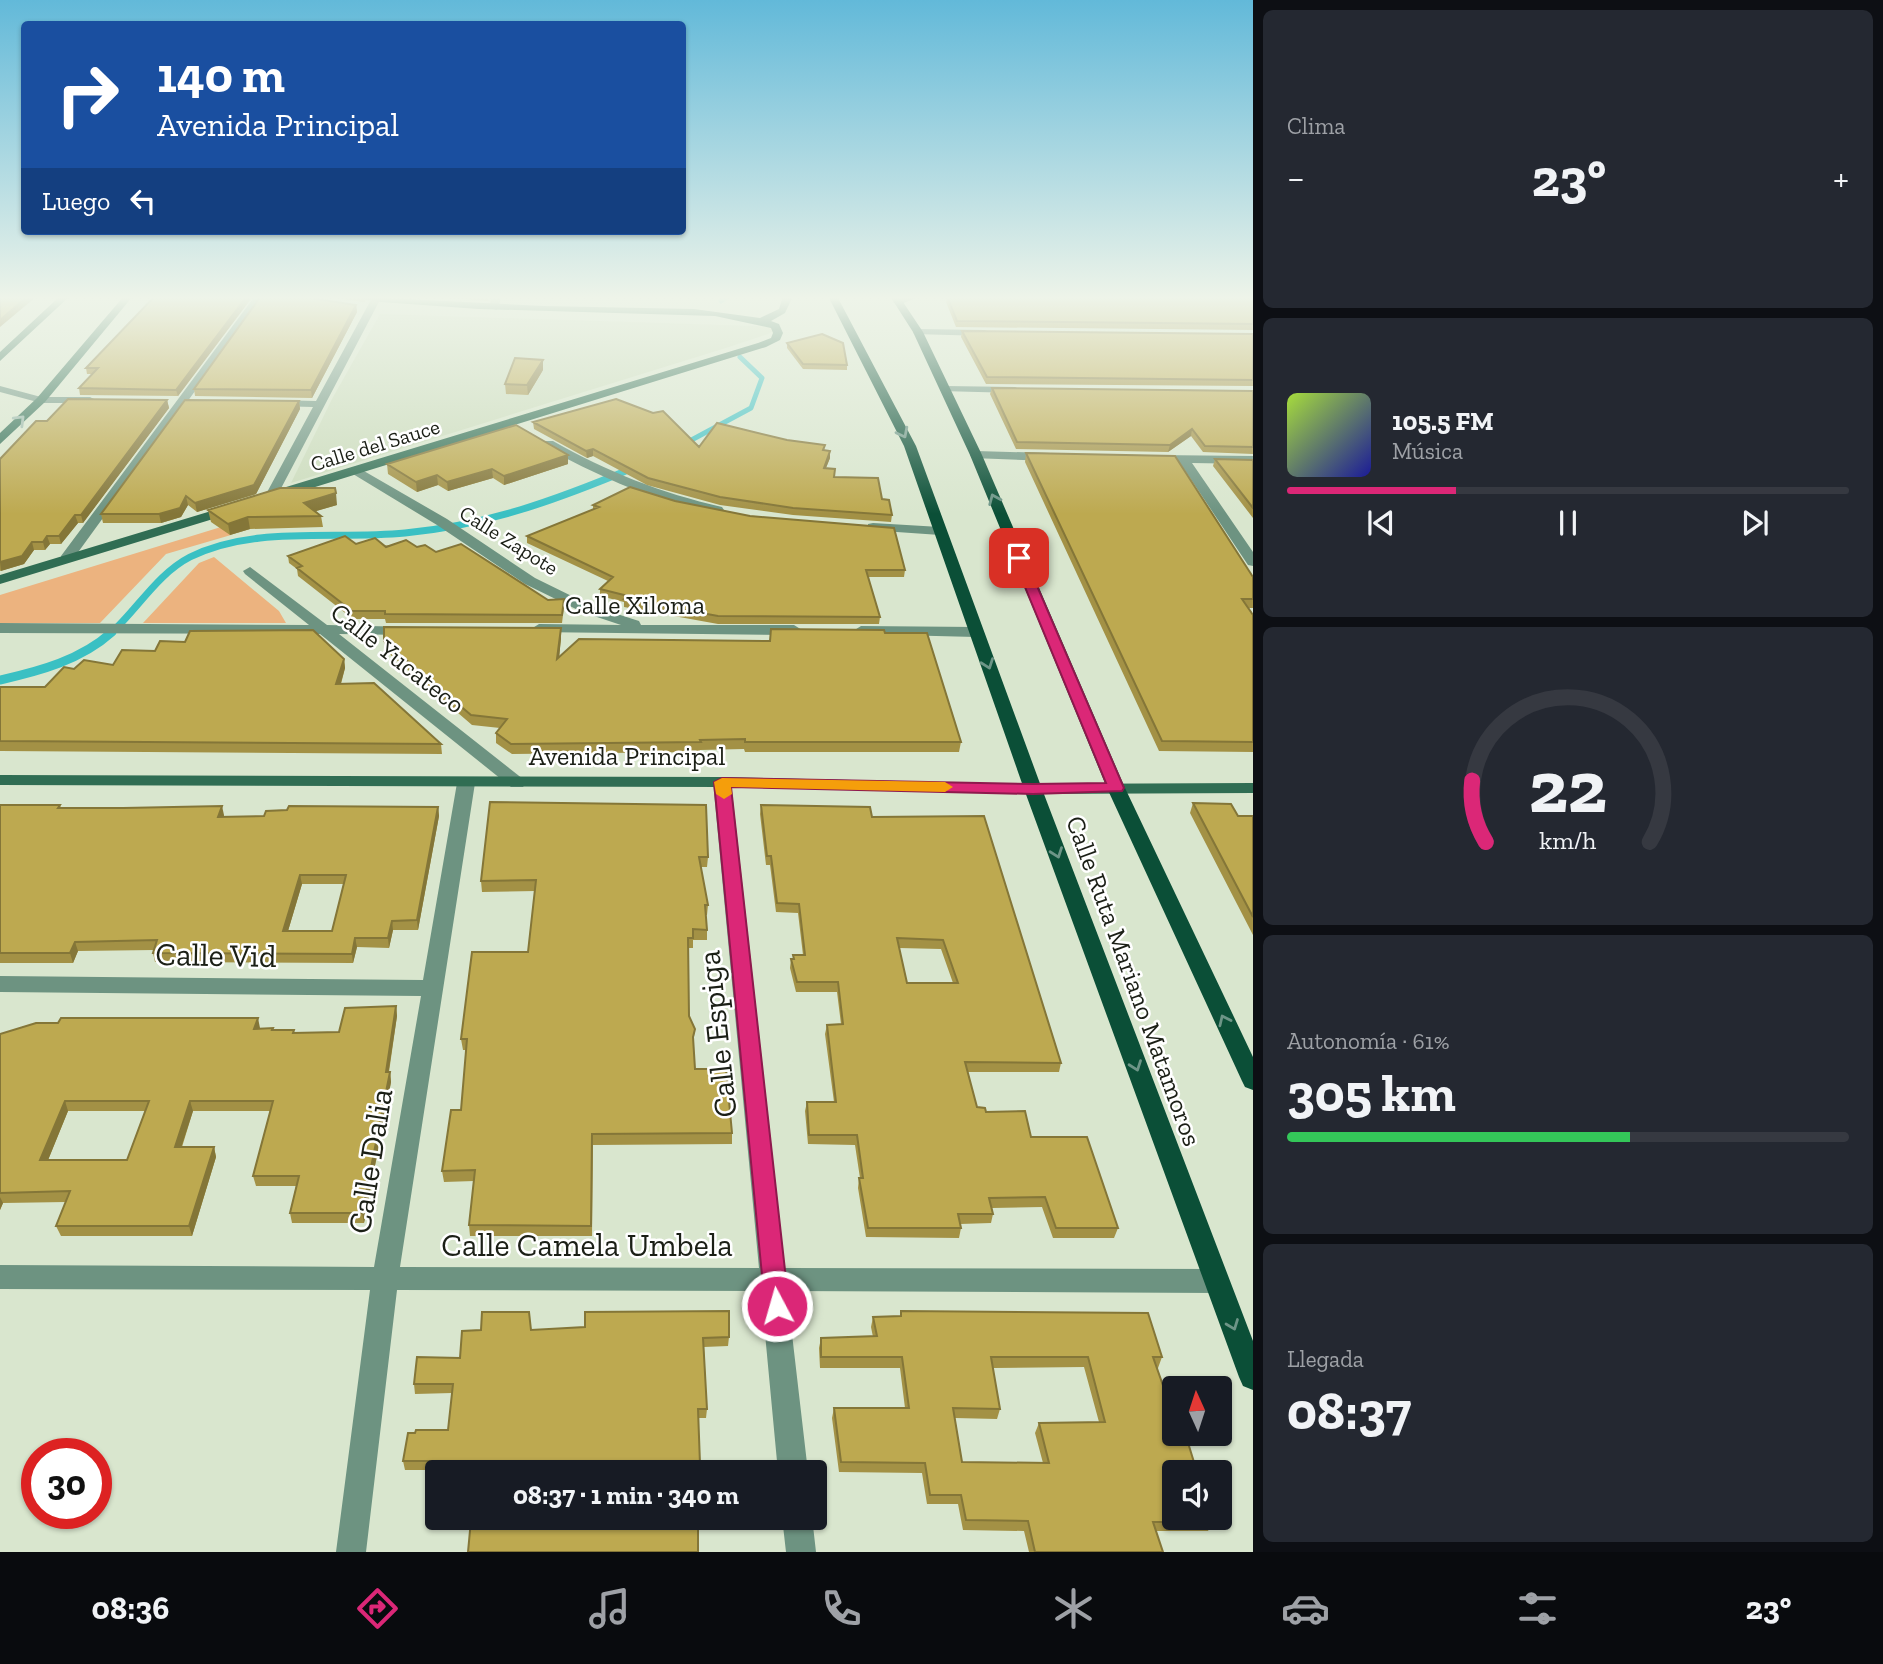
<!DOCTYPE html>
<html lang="es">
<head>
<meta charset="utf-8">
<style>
  body { margin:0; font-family:"Zilla Slab",serif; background:#242831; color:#f1f3f6; height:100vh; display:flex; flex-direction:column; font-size:26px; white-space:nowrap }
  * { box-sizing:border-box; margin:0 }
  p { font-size:23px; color:#9ea1a6 }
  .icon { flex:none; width:38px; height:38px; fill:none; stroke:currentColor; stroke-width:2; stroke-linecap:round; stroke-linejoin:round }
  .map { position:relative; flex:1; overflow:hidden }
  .side { display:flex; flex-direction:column; gap:10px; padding:10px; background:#0d0f14; width:630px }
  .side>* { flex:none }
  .guide { position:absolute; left:21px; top:21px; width:665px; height:214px; border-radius:7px; box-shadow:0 2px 5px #0004; background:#1a4fa0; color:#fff; overflow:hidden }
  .needle { width:46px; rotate:357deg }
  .buttons { position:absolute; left:1162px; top:1376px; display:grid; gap:14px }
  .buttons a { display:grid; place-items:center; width:70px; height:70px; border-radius:7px; background:#171b24; box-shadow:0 2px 5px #0004; font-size:35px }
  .speed { position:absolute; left:21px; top:1438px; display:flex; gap:14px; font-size:35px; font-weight:700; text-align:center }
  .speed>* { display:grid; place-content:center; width:91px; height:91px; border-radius:50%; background:#171b24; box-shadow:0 2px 5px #0004; line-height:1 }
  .speed .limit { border:10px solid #d22; background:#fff; color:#111 }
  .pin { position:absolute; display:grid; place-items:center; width:60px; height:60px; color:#fff; margin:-30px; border-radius:14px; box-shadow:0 4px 10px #0006 }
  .me { position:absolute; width:77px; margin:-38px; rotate:354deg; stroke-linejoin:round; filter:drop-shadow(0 0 5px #0008) }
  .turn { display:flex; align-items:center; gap:24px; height:147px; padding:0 21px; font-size:32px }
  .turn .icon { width:91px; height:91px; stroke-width:2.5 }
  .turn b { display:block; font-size:49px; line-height:60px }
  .then { display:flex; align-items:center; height:66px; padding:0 21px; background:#0003; gap:14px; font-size:26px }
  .big { font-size:52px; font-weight:800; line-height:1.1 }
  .side .card { flex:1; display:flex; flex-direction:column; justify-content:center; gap:10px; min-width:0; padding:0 24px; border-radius:10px; background:#242831 }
  .side .dial { align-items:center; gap:0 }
  .dial svg { height:182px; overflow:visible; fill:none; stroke:#363941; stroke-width:7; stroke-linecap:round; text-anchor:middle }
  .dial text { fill:#f1f3f6; stroke:none }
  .song { display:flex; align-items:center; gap:21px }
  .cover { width:84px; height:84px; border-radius:10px; background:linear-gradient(135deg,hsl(80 70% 55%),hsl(240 70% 35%)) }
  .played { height:7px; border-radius:4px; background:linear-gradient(90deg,#db2777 30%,#363941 30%) }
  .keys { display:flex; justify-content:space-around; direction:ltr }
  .heat { display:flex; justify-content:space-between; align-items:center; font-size:38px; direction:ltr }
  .charge { height:10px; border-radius:5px; background:linear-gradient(90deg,#34c759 61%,#363941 0) }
  .trip { position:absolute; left:425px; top:1460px; width:402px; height:70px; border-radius:7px; background:#171b24; box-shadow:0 2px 5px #0004; font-weight:800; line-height:70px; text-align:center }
  .dock { display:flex; height:112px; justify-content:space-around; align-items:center; background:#090b0e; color:#9ea1a6 }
  .dock .icon { width:49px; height:49px }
  .dock .active { color:#db2777 }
  .dock b { font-size:32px; color:#f1f3f6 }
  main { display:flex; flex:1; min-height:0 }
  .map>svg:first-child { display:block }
  .built { fill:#ccdcbd }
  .green { fill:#ecb37f }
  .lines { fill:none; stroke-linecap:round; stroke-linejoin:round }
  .stream-far2 { stroke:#3ac0c3; stroke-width:5 }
  .stream-far1 { stroke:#3ac0c3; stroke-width:7 }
  .stream { stroke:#3ac0c3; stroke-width:9 }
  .street { fill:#6d9381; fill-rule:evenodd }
  .secondary { fill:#306d53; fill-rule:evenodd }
  .primary { fill:#0b4f37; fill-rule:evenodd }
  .wall { fill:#a39145; fill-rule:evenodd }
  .shaded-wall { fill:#847638 }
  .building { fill:#bda950; stroke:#847638; stroke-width:2; fill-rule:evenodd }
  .oneway { stroke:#98b6a9 }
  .oneway2 { stroke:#6d9587 }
  .route { fill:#db2777; stroke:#8e194d; stroke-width:2 }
  .slow { fill:#f59e0b }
  .labels { text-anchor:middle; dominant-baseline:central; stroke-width:5; stroke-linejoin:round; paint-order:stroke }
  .far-street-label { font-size:21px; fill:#1b1f16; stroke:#fff }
  .street-label { font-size:26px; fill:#1b1f16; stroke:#fff }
  .near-street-label { font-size:32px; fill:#1b1f16; stroke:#fff }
</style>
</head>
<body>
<main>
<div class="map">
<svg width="1253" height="1552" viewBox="0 0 1253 1552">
  <rect width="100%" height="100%" fill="#d9e6ce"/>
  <!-- built -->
  <path class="built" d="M380 314 754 326 779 327 768 334 729 347 291 483 332 399Z"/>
  <!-- green -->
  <path class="green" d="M221 527 231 535 166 554 100 623H0V595Z
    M214 557 279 611 286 623H143L199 563Z"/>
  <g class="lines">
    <!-- stream-far2 -->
    <path class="stream-far2" d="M721 301 729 296
      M684 444 751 408 762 378 740 357"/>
    <!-- stream-far1 -->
    <path class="stream-far1" d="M110 634C137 610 157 574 190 557 254 525 335 540 405 533 488 525 556 500 633 468"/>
    <!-- stream -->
    <path class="stream" d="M0 680C40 671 81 660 112 632"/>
    <!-- street -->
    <path class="street" d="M255 296H264L71 562H61V556Z
      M373 296H382L277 496 271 500 266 499 265 496 313 407 275 406 269 403 275 400 316 401Z
      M492 296H502L497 310 489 308Z
      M918 329 985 330 990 333 985 336 914 334 913 332Z
      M0 386 41 397H90L96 400 90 403H41L0 392Z
      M945 386 1015 387 1021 390 1015 393 941 391 940 389Z
      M545 441H553C608 472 661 493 722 507L724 510 717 514C655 502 600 477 545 447Z
      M976 451 1050 453 1056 457 1050 461 972 458 970 455Z
      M1155 455 1253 456V464L1192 463 1253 552V566L1248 565 1180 463 1151 462V456Z
      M357 467 447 519 535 578 592 606 639 621 641 625H794L802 630 794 635 534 632 531 629 539 624 621 625 582 612 525 584 437 525 353 474 351 471Z
      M873 523 940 527 947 531 940 535 868 530V524Z
      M250 567 327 625 411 627 414 630 406 635 339 634 523 779 526 783 523 787H511L320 634 0 633V623L309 625 245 574 243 571Z
      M861 626 976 627 984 632 976 637 856 634 853 631Z
      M722 777 731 782 785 1268 1216 1269 1225 1273 1229 1281 1225 1289 1216 1293 787 1291 808 1472H778L761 1291 397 1290 366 1552H336L370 1290 0 1289V1265L374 1267 421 996 0 992V976L423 980 457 783 466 778 475 783 400 1267 759 1268 713 782Z
      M782 1517H812L816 1552H786Z"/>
    <!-- secondary -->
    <path class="secondary" d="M60 296H70L0 361V352Z
      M124 296H133L45 402 0 444V433L37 398Z
      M344 296 544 306 694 309 760 318 779 309 783 296H793L785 313 771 321 779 324 783 333 780 340 766 347 283 497H273V491L758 343 771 338 773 333 771 328 715 316 479 309 381 302Z
      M907 296H922L898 305 893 302Z
      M231 505 238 509 236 512 0 584V575Z
      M0 775 722 777 1033 784 1253 783V793L1033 794 722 787 0 785Z"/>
    <!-- primary -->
    <path class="primary" d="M828 296H837L916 446 1042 789 1253 1341V1390L1243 1386 1239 1377 1024 789 904 446Z
      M890 296H899L923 332 982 455 1125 788 1253 1057V1090L1245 1087 1242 1081 1107 788 970 455 913 332Z"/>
  </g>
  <!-- wall -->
  <path class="wall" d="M155 296H253L178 396 80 395 79 388 92 374H87L86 368Z
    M321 296H364L365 302Z
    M430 296H489L488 301Z
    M947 296H1253V330L956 327 946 302Z
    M356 305 357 312 312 398 195 396 194 389Z
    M962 331 1253 334V386L986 384 961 337Z
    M787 343 847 365V370L803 369 787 348Z
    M543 370 528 395 506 394 505 384Z
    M992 388 1253 391V454L1203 452 1191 436 1168 452 1016 449 990 394Z
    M167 400 169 408 83 523H78L61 544H50L45 550H34L24 564 0 571V459L47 421Z
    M299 401 300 409 256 494 197 512 188 505 181 517 161 523H103L101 514Z
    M533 422 699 447 787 440 825 445 824 450 830 451V458L826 468 834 477 882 499 892 515 891 522 793 515 720 505 647 485 593 456 587 458 534 429Z
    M1026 453 1253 577V608H1249L1253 615V752L1159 751 1025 462Z
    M568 455V464L504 485 493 478 448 491 438 485 417 492 388 474 387 464Z
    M1215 459 1253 460V518L1213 466Z
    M675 501 905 570 904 577H868L880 617 879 624H718L624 607V602L600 596V589L608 581 527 543V536L593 510V505Z
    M337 505 316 511 321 516 323 527 250 529 230 535 211 522 208 510Z
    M356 544 417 547 436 552 548 600 564 607 562 623H386L385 619H353L298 576 297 569 289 563 288 556Z
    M885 633 961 742 959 752H745L744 749 700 750V752L512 754 496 743V733L500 728 472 725 386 651 384 641 561 638 559 658Z
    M344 659 345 668 341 684 441 744 442 754 0 751V687H45L74 669 113 665Z
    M490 802 708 857 707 867H701L708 905 707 915H706L707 930V940H693V948H688L689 1016 695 1029 693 1044 695 1069 732 1133V1144L593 1145 592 1236H470L469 1225 474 1181 444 1182 442 1171 461 1110 466 1050H463L461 1039 528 952 535 891 482 892 481 881Z
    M1193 803 1238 816H1253V935L1190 813Z
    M0 805H60L61 808 224 815V817L264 816 438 807 439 816 418 930H393L389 948 357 947 353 963 155 962 153 953 154 950 78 951 73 963H0ZM302 884H344L332 931H288Z
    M761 805 872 817 1061 1063 1059 1072H967L977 1107 1031 1137 1118 1228 1114 1238H1053L1042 1207 992 1208 993 1214 991 1223 960 1224 961 1228 959 1238 866 1237 858 1188 859 1178H860L855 1145 808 1144 805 1111 807 1102H834L825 1034 827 1025 841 1024 837 992H796L790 968 791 959H793V955H803L798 913 776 912 770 865H766L760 814ZM899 948 941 949 953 983H907Z
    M396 1006 397 1016 389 1072H390L391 1082 364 1223H292L290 1213 296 1186H256L253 1176 270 1111H193L182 1147H214L216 1157 192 1236H61L56 1226 66 1202 3 1203 0 1210V1034L273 1028V1030L295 1033 339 1032ZM68 1111H145L127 1160H48Z
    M901 1311 1162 1357 1158 1368H1157L1172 1411 1213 1522 1208 1531H1156L1163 1552H1029L1024 1531 963 1530 958 1504H927L922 1473 839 1472 832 1418 834 1408H905L900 1368H820L819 1348 821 1338 873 1337 871 1327 873 1317 900 1316ZM1084 1367 1099 1422 1039 1423 1035 1433 1043 1463 962 1462 955 1418 997 1419 1000 1409 993 1368Z
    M531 1330 729 1337 728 1346 704 1347 707 1409 706 1418H698L455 1470H405L403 1461 448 1430 452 1393 415 1394 414 1384 460 1358Z
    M449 1520H705V1529H451Z"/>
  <!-- shaded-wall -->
  <path class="shaded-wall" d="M28 296H37L0 327V320Z
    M247 296H253L178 396 176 390Z
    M356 305 357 312 312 398 311 390Z
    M543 360V370L528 395 527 385Z
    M167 400 169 408 83 523 81 515Z
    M299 401 300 409 256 494 197 512 195 503Z
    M1192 429 1191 436 1168 452 1170 445Z
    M593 449V456L587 458 586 451Z
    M830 451V458L823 475 824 468Z
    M568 455V464L504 485V476Z
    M492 469 493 478 448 491 447 482Z
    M437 475 438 485 417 492 416 482Z
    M336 493 337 505 306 514 304 503Z
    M186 496 188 505 181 517 161 523 159 514Z
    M75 515 78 523 61 544 59 536Z
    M248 517 250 529 230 535 228 524Z
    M47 536 50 544 45 550 43 542Z
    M32 542 34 550 24 564 1 571 0 562Z
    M561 628V638L558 669 557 659Z
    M344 659 345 668 338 693 336 684Z
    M222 806 224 815 220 826 218 817Z
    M438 807 439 816 418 930 417 920Z
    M300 875 302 884 285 941 283 931Z
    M392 921 393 930 389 948 388 938Z
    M355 938 357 947 353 963 352 954Z
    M75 942 78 951 73 963 70 953Z
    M396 1006 397 1016 387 1082 386 1072Z
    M258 1018 260 1028 254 1029Z
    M390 1072 391 1082 364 1223 362 1213Z
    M65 1101 68 1111 44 1170 40 1160Z
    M190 1101 193 1111 178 1157 175 1147Z
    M214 1147 216 1157 192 1236 189 1226Z
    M0 1197 3 1203 0 1210Z"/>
  <!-- building -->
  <path class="building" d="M0 296H28L0 320Z
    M155 296H247L176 390 79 388 98 368H86Z
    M261 296H297L356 305 311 390 194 389Z
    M947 296H1253V324L957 321Z
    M962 331 1253 334V380L987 377Z
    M822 334 843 343 847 365 803 364 787 343Z
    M515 358 543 360 527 385 505 384Z
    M992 388 1253 391V447L1205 446 1192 429 1170 445 1017 442Z
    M68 399 167 400 81 515H75L59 536H47L43 542H32L22 556 0 562V459L36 421H47Z
    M616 399 653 413 663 411 699 447 717 423 787 440 825 445 823 450 830 451 824 468 835 469 834 477 878 478 882 499 889 500 892 515 793 508 720 497 648 478 593 449 586 451 533 422Z
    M185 400 299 401 254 485 195 503 186 496 180 508 159 514H101Z
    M516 425 568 455 504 476 492 469 447 482 437 475 416 482 387 464Z
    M1026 453 1175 456 1253 577V599H1242L1253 615V742L1162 741Z
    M1215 459 1253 460V508Z
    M630 487 675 501 750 516 894 528 905 570H866L880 617 718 616 624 599 628 596 600 589 613 577 527 536 599 507 593 505Z
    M280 488H335L336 493 304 503 321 516 248 517 228 524 208 510Z
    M345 536 356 544 375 538 386 547 406 540 417 547 425 545 436 552 461 544 548 600 564 599 562 615 385 614V611H352L297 568 302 566 288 556Z
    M384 627 561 628 557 659 579 639 770 641 771 629 884 630 885 633H927L961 742H745V739L700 740 701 742 511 744 496 733 507 719 471 715 384 641Z
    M313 630 344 659 336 684 374 683 441 744 0 741V687H45L64 667 74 669 84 660 113 665 122 650 155 651 160 641 185 642 190 631Z
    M490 802 706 805 708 857H699L708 905H705L707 930 693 929V938H688L689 1016 695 1029 693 1037 695 1069H726L732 1133 592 1134 591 1226 469 1225 475 1170 442 1171 451 1110H461L467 1039H461L472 952H528L536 880 481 881Z
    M1193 803 1231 804 1238 816H1253V917Z
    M0 805H60L58 808H123L222 806 218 817 264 816 266 811 287 810 289 806 438 807 417 920 392 921 388 938H355L352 954 153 953 157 940 75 942 70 953H0ZM300 875H346L332 931H283Z
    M761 805 870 807 872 817 984 816 1061 1063 965 1062 977 1107 985 1108 986 1112 1025 1111 1031 1137H1087L1118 1228H1056L1045 1197 989 1198 993 1214H958L961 1228H868L859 1178H863L857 1135H809L807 1102H836L827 1025 843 1024 838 982H797L791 959H794L793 955H805L799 904 777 903 771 856H767ZM897 938 943 940 958 983H907Z
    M396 1006 386 1072H390L362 1213H290L299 1176H253L273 1101H190L175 1147H214L189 1226H56L70 1191 0 1193V1034L36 1023H58L61 1018H258L254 1029 273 1028 272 1030H294L293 1033 339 1032 345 1008ZM65 1101H149L127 1160H40Z
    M729 1311V1337L703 1338 707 1409H698L700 1464H755V1472H455L456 1461H403L408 1433H415L416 1430H448L453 1384H414L417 1357 460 1358 462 1331 481 1330 482 1312H529L531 1330 585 1327V1312Z
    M901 1311 1148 1313 1162 1357H1153L1172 1411H1174V1433H1185L1197 1472H1174V1517H1211L1213 1522H1153L1163 1552H1035L1028 1521 966 1520 961 1495H930L925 1463 841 1462 834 1408H909L902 1357H821V1338L877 1336 873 1317 901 1316ZM991 1357H1088L1105 1422 1039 1423 1049 1463 962 1462 953 1408 1000 1409Z
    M450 1517H705V1520H698V1552H468L471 1520H449Z"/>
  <!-- one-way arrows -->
  <defs><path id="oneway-chevron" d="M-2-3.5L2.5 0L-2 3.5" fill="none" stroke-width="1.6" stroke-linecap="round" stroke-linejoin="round" transform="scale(1.75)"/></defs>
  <use class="oneway" href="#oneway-chevron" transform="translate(20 420) rotate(-45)"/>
  <g class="oneway2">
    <use href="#oneway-chevron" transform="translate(903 433) rotate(63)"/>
    <use href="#oneway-chevron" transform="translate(994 499) rotate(-113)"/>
    <use href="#oneway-chevron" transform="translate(988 664) rotate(70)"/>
    <use href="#oneway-chevron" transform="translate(1057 853) rotate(70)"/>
    <use href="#oneway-chevron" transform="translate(1224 1020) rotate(-115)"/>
    <use href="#oneway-chevron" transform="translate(1136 1066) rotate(70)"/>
    <use href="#oneway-chevron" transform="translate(1233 1325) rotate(69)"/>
  </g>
  <!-- sky -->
  <linearGradient id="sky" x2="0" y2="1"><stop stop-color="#62b9d9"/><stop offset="0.58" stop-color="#eef4e9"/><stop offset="1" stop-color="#eef4e9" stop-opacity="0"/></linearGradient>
  <rect width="1253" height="514" fill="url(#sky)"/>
  <!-- route -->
  <path class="route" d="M1019 554 1025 558 1124 788 1122 791 1033 794 731 787 789 1306 785 1314 777 1317 768 1314 765 1306 714 782 722 778 1033 784 1106 783 1013 558Z"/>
  <!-- slow -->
  <path class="slow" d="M722 778 945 782 953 787 945 792 731 787 732 794 724 799 716 794 714 782Z"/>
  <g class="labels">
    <!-- far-street labels -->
    <g class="far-street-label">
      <text transform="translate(375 445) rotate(-17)">Calle del Sauce</text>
      <text transform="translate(509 540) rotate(32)">Calle Zapote</text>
    </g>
    <!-- street labels -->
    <g class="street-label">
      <text x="635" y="605">Calle Xiloma</text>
      <text transform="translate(398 658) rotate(38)">Calle Yucateco</text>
      <text x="627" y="756">Avenida Principal</text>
      <text transform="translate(1134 981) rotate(70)">Calle Ruta Mariano Matamoros</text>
    </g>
    <!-- near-street labels -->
    <g class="near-street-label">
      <text transform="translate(216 955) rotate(1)">Calle Vid</text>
      <text transform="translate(717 1034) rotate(-96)">Calle Espiga</text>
      <text transform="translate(370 1161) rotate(-81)">Calle Dalia</text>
      <text x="587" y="1245">Calle Camela Umbela</text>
    </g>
  </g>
</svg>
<div class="buttons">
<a><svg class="needle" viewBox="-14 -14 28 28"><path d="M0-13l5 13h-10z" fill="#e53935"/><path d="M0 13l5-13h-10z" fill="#9ea1a6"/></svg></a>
<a><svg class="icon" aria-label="sound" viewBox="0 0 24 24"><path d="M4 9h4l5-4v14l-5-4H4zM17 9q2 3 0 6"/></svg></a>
</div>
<div class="speed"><div class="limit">30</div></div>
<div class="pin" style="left:1019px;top:558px;background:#d93025"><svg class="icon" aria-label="arrive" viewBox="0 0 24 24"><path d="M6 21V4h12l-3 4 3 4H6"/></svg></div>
<svg class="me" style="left:777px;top:1306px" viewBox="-20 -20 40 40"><circle r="17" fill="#db2777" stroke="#fff" stroke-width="3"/><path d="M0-11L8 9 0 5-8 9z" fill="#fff"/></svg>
<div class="trip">08:37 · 1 min · 340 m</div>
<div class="guide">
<div class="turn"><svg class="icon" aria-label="right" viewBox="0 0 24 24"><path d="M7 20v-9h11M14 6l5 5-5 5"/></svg><div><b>140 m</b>Avenida Principal</div></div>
<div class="then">Luego<svg class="icon" aria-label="left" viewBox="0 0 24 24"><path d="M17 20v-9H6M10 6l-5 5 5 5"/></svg></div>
</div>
</div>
<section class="side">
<div class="card"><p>Clima</p>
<div class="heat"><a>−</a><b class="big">23°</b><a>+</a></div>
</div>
<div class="card">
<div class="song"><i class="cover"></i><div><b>105.5 FM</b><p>Música</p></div></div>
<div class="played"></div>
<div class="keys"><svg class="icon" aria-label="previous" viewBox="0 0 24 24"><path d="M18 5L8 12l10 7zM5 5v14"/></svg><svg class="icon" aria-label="pause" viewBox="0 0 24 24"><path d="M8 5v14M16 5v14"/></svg><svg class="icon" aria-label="next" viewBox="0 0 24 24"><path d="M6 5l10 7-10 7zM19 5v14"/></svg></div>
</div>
<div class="card dial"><svg viewBox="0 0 100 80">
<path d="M14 69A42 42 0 1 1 86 69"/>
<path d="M14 69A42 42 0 0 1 8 42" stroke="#db2777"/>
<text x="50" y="56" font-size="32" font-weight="700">22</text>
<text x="50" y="72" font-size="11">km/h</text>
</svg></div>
<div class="card"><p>Autonomía · 61%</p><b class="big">305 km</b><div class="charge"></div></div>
<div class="card"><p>Llegada</p><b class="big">08:37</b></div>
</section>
</main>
<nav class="dock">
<b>08:36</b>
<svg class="icon active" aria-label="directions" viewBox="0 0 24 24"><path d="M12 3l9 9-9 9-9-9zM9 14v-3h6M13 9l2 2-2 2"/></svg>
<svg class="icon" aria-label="music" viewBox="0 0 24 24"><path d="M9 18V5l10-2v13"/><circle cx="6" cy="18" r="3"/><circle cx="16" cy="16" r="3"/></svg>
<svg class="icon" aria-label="phone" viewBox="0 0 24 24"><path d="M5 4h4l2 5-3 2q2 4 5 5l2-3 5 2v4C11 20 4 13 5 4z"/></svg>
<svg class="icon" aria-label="climate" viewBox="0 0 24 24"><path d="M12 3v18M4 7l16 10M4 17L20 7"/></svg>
<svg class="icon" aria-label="car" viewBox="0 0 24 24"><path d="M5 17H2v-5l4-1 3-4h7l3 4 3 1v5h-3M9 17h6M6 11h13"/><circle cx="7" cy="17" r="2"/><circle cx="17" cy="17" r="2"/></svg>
<svg class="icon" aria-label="filters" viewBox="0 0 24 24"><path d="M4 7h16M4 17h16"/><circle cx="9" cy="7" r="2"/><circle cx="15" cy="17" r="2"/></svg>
<b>23°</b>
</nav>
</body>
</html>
